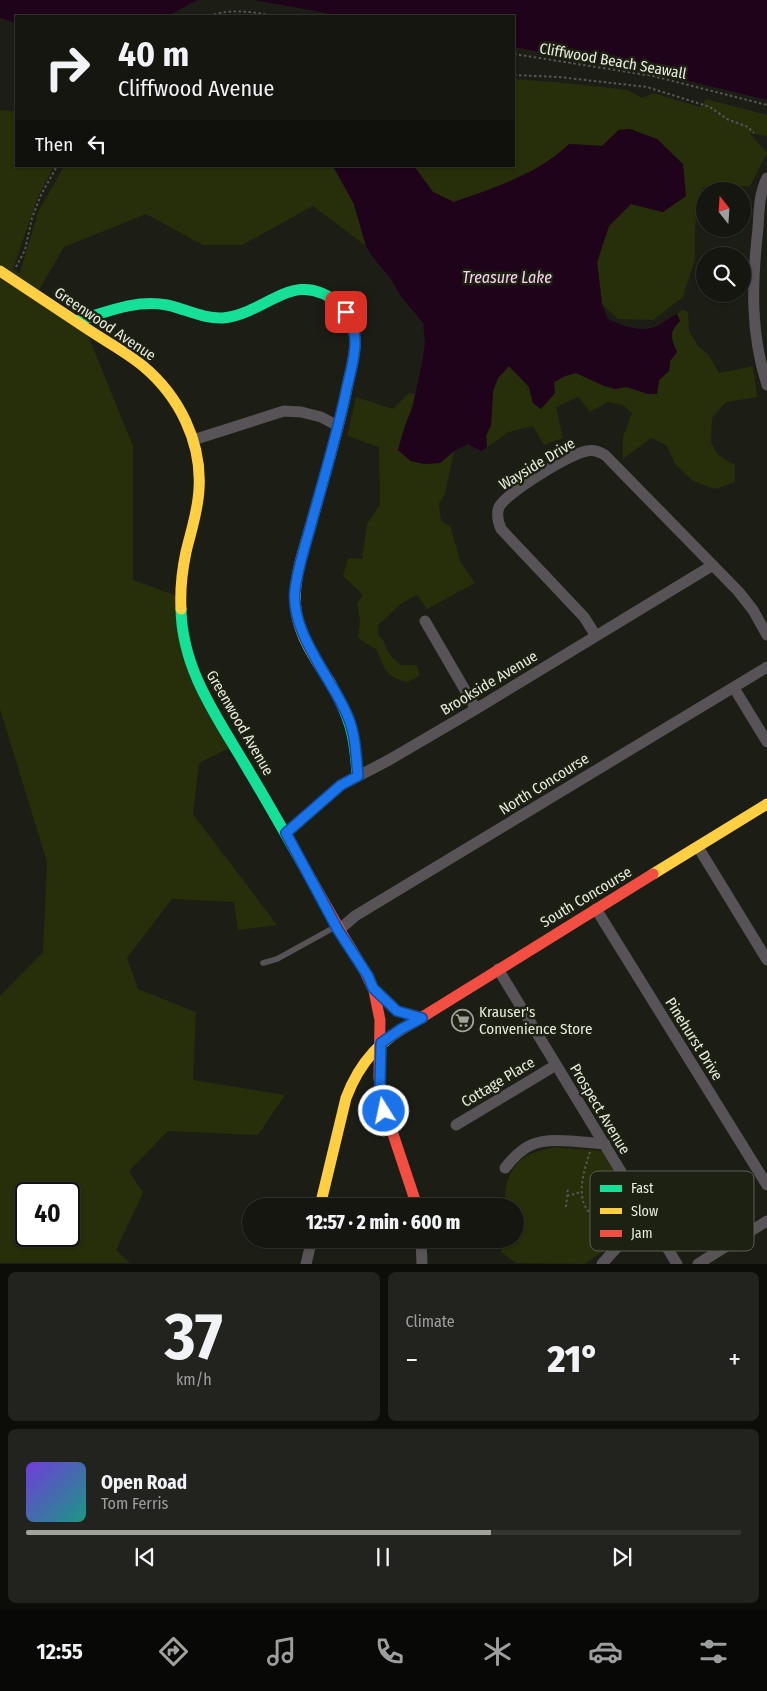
<!DOCTYPE html>
<html lang="en">
<head>
<meta charset="utf-8">
<style>
  body { margin:0; font-family:"Fira Sans Condensed",sans-serif; background:#22231e; color:#f1f3f6; height:100vh; display:flex; flex-direction:column; font-size:19px; white-space:nowrap }
  * { box-sizing:border-box; margin:0 }
  p { font-size:16px; color:#9d9f9f }
  .icon { flex:none; width:28px; height:28px; fill:none; stroke:currentColor; stroke-width:2; stroke-linecap:round; stroke-linejoin:round }
  .map { position:relative; height:1264px; overflow:hidden }
  .panel { display:flex; flex-direction:column; gap:8px; padding:8px; background:#0c0c09; flex:1 }
  .panel>* { flex:none }
  .top-card { position:absolute; left:15px; top:15px; width:500px; height:152px; border-radius:0px; box-shadow:0 1px 4px #0004,0 0 0 1px #343530; background:#151610; color:#f1f3f6; overflow:hidden }
  .needle { width:32px; rotate:343deg }
  .controls { position:absolute; left:696px; top:182px; display:grid; gap:10px }
  .controls a { display:grid; place-items:center; width:55px; height:55px; border-radius:50%; background:#151610; box-shadow:0 1px 4px #0004,0 0 0 1px #343530; font-size:25px }
  .speed { position:absolute; left:15px; top:1182px; display:flex; gap:10px; font-size:25px; font-weight:700; text-align:center }
  .speed>* { display:grid; place-content:center; width:65px; height:65px; border-radius:50%; background:#151610; box-shadow:0 1px 4px #0004,0 0 0 1px #343530; line-height:1 }
  .speed .limit { border:2px solid #111; border-radius:8px; background:#fff; color:#111 }
  .pin { position:absolute; display:grid; place-items:center; width:42px; height:42px; color:#fff; margin:-21px; border-radius:10px; box-shadow:0 2px 8px #0006 }
  .me { position:absolute; width:55px; margin:-28px; rotate:350deg; stroke-linejoin:round; filter:drop-shadow(0 0 4px #0008) }
  .turn { display:flex; align-items:center; gap:18px; height:105px; padding:0 20px; font-size:22px }
  .turn .icon { width:65px; height:65px; stroke-width:2.5 }
  .turn b { display:block; font-size:35px; line-height:42px }
  .then { display:flex; align-items:center; height:48px; padding:0 20px; background:#0003; gap:10px; font-size:19px }
  .big { font-size:38px; font-weight:800; line-height:1.1 }
  .panel .tile { flex:1; display:flex; flex-direction:column; justify-content:center; gap:8px; min-width:0; padding:0 18px; border-radius:8px; background:#22231e }
  .panel .dial { align-items:center; gap:0 }
  .dial b { font-size:65px; line-height:1 }
  .song { display:flex; align-items:center; gap:15px }
  .cover { width:60px; height:60px; border-radius:8px; background:linear-gradient(135deg,hsl(260 70% 55%),hsl(170 70% 35%)) }
  .played { height:5px; border-radius:2px; background:linear-gradient(90deg,#a1a39a 65%,#343530 65%) }
  .keys { display:flex; justify-content:space-around; direction:ltr }
  .heat { display:flex; justify-content:space-between; align-items:center; font-size:28px; direction:ltr }
  .panel .tiles { flex:1; display:grid; gap:8px; grid-template-columns:1fr 1fr }
  .tile:last-child { grid-column:span 2 }
  .trip { position:absolute; left:242px; top:1198px; width:282px; height:50px; border-radius:25px; background:#151610; box-shadow:0 1px 4px #0004,0 0 0 1px #343530; font-weight:800; line-height:50px; text-align:center }
  .menu { display:flex; height:80px; justify-content:space-around; align-items:center; background:#080906; color:#9d9f9f }
  .menu .icon { width:35px; height:35px }
  .menu .on { color:#a1a39a }
  .menu b { font-size:22px; color:#f1f3f6 }
  .map>svg:first-child { display:block }
  .green { fill:#262e0a; fill-rule:evenodd }
  .water { fill:#1f031b }
  .lines { fill:none; stroke-linecap:round; stroke-linejoin:round }
  .path { stroke:#585554; stroke-width:2; stroke-dasharray:2.5 2.5; stroke-linecap:butt }
  .lane { stroke:#585356; stroke-width:5.5 }
  .street { stroke:#585356; stroke-width:11 }
  .fast { stroke:#16e098; stroke-width:11 }
  .slow { stroke:#ffcf43; stroke-width:11 }
  .jam { stroke:#f24e42; stroke-width:11 }
  .route-casing { stroke:#114b97; stroke-width:12 }
  .route { stroke:#1a73e8; stroke-width:9 }
  .labels { text-anchor:middle; dominant-baseline:central; stroke-width:5; stroke-linejoin:round; paint-order:stroke }
  .street-label { font-size:15px; fill:#e8ebe1; stroke:#1d2112 }
  .poi-label { font-size:15px; fill:#e8ebe1; stroke:#1d2112; text-anchor:start }
  .water-label { font-size:16px; font-style:italic; fill:#fcd1f4; stroke:#1d2112 }
  .key { fill:#1d2112; stroke:#5a5e50; stroke-width:1 }
  .key-label { font-size:14px; fill:#e8ebe1 }
</style>
</head>
<body>
<div class="map">
<svg width="767" height="1264" viewBox="0 0 767 1264">
  <rect width="100%" height="100%" fill="#1c1e16"/>
  <!-- green -->
  <path class="green" d="M514 79 566 83 628 90 642 98 653 93 700 107 706 99 767 115V136L749 133 767 153 750 186 703 187 695 226V259L683 297 653 320 618 319 602 304 597 262 609 226 631 204 663 212 619 130 602 146 569 144C539 174 493 188 454 202L433 193 413 166H514Z
    M0 110 16 111V166H54L38 197 13 269 20 273 38 212 64 166H333L354 204 366 246 313 206 242 245H203L146 214 64 247 36 295 87 333 133 446V580L180 597 200 692 231 747 199 763 193 814 277 925 238 930 234 902 172 899 127 958 138 989 196 1012 193 1080 285 1095 258 1135 168 1131 129 1171 143 1193 116 1250 130 1263H0V996L43 952 47 862 0 709ZM26 1194H69V1236H26Z
    M682 310 688 312 689 331 699 347 708 354 719 373 753 366 757 397 726 402 712 418 711 442 718 455 735 465V482L715 489 693 481 676 465 666 445 651 438 623 459V437L632 413 623 405 608 402 590 412 578 397 556 407 563 438 544 445 533 426 509 432 487 447 486 436 491 425 493 391 498 378 509 366 529 387 533 403 541 409 547 401 554 382 565 376 576 373 615 389 627 387 648 394 659 385V380L669 371 670 361 677 352C671 338 668 333 680 321L677 314Z
    M409 393 415 394C412 413 402 431 398 450L411 461 425 464 440 463 454 451 445 494 439 503 441 521 450 526 461 563 475 583 427 609 417 595 402 603 378 625V635C384 640 384 642 387 649 389 655 396 661 401 665H417L420 676 407 682C386 677 384 669 377 650L358 638 360 621 357 603 363 595 343 576 348 558 362 559 367 524 380 505 379 447 347 436 356 397 393 409Z
    M554 1147 603 1151 634 1206 635 1214 606 1249 585 1264 516 1263 501 1252 505 1239H516V1206H506C502 1187 510 1165 527 1156 535 1151 545 1150 554 1147Z"/>
  <!-- water -->
  <path class="water" d="M0 0H197L168 16H16V23L0 18Z
    M254 0H767V100L656 73 514 47V16H343Z
    M630 129 657 139 683 164 686 196 663 212 631 204 609 226 597 262 602 304 608 319C622 326 644 334 659 325 665 322 670 317 677 314L680 321C668 333 671 338 677 352L670 361 669 371 659 380 657 394H648L627 387 615 389 604 386 576 373 565 376 554 382 555 393 541 409 533 403 529 387 509 366 498 378 493 391 491 425 486 436 487 447 481 451 468 444 454 451 440 463 425 464 411 461 398 450 406 423 413 406 423 358 425 342 423 323 400 295 391 279 372 256 366 246 354 204 333 166H414L433 192 454 202C493 188 539 174 569 144L602 146 619 130Z"/>
  <g class="lines">
    <!-- path -->
    <path class="path" d="M209 16C232 8 252 12 275 16
      M514 54 653 76 767 105
      M514 75 559 77 647 87 710 107 727 119 748 127 754 133
      M16 267 25 250 32 218 41 195 57 166
      M590 1152C583 1173 572 1207 599 1219 606 1222 614 1223 621 1224
      M567 1196 581 1192
      M566 1207 568 1188"/>
    <!-- lane -->
    <path class="lane" d="M263 963 277 959 335 927"/>
    <!-- street -->
    <path class="street" d="M767 178C759 194 759 211 758 228 752 282 750 332 767 385
      M193 440 284 411 301 412 321 417 338 426
      M425 621 476 709
      M596 636 584 617 501 529C498 522 496 515 499 507 506 493 571 453 587 451 594 449 600 452 605 455L738 591 753 610 767 635
      M734 688 767 742
      M286 833 341 785 389 760 476 709 713 565
      M698 847 767 960
      M596 909 767 1185
      M339 930 355 916 767 667
      M498 969 677 1264
      M374 989 397 1011 422 1018
      M456 1125 556 1065
      M505 1168C512 1159 520 1150 531 1145 549 1136 585 1143 605 1144
      M421 1239 422 1264
      M306 1264 312 1239
      M602 1264 619 1245 645 1210
      M698 1264 767 1221"/>
    <!-- fast -->
    <path class="fast" d="M77 321C106 312 136 299 167 305 186 309 203 319 223 318 267 314 295 265 340 305
      M181 609C182 672 220 721 250 773 271 808 291 844 311 879
      M330 682C350 717 355 736 357 776"/>
    <!-- slow -->
    <path class="slow" d="M0 271C30 291 59 310 89 330 107 342 126 352 143 366 179 396 202 442 199 489 198 511 191 531 186 552 182 571 180 590 181 609
      M330 682C316 661 299 636 296 610 292 580 304 550 312 521 324 477 338 433 347 388 350 372 356 355 355 339 354 326 348 315 340 305
      M653 874 767 804
      M320 1206 346 1098C360 1061 381 1039 416 1021"/>
    <!-- jam -->
    <path class="jam" d="M311 879 341 932 364 970 374 991 380 1020 379 1077 381 1098 417 1206
      M416 1021 653 874"/>
  </g>
  <g class="lines">
    <defs>
      <path id="route" d="M346 312C351 321 355 330 355 340 356 357 349 376 346 392 337 434 325 475 313 517 307 541 298 565 295 590 290 633 332 678 348 717 356 736 356 757 358 776L341 785 286 833 338 930 368 976 373 988 397 1011 422 1018 401 1029 381 1043 380 1083 384 1111"/>
    </defs>
    <!-- route casing -->
    <use href="#route" class="route-casing"/>
    <!-- route -->
    <use href="#route" class="route"/>
  </g>
  <!-- icons -->
  <defs>
    <symbol id="supermarket-ring" viewBox="-11 -11 22 22"><circle r="9.5" fill="#1d2112" stroke="#a1a39a" stroke-width="1.5"/><path d="M-6-5.5h2.5l.6 2H6L4.5 2H-2.5L-4.4-4H-6ZM-1.5 3.2a1.3 1.3 0 1 0 .1 0ZM3 3.2a1.3 1.3 0 1 0 .1 0Z" fill="#a1a39a"/></symbol>
  </defs>
  <g fill-rule="evenodd">
    <use href="#supermarket-ring" x="450" y="1008" width="25" height="25"/>
  </g>
  <g class="labels">
    <!-- street labels -->
    <g class="street-label">
      <text transform="translate(613 61) rotate(10)">Cliffwood Beach Seawall</text>
      <text transform="translate(105 324) rotate(34)">Greenwood Avenue</text>
      <text transform="translate(537 464) rotate(-31)">Wayside Drive</text>
      <text transform="translate(489 683) rotate(-31)">Brookside Avenue</text>
      <text transform="translate(240 723) rotate(60)">Greenwood Avenue</text>
      <text transform="translate(544 784) rotate(-32)">North Concourse</text>
      <text transform="translate(586 897) rotate(-31)">South Concourse</text>
      <text transform="translate(694 1039) rotate(58)">Pinehurst Drive</text>
      <text transform="translate(498 1082) rotate(-31)">Cottage Place</text>
      <text transform="translate(600 1109) rotate(59)">Prospect Avenue</text>
    </g>
    <!-- poi labels -->
    <g class="poi-label">
      <text x="479" y="1012">Krauser's<tspan x="479" dy="17">Convenience Store</tspan></text>
    </g>
    <!-- water labels -->
    <g class="water-label">
      <text x="507" y="277">Treasure Lake</text>
    </g>
  </g>
  <!-- legend -->
  <rect x="590" y="1171" width="164" height="80" rx="8" class="key"/>
  <rect x="600" y="1185" width="22" height="7" fill="#16e098"/>
  <rect x="600" y="1208" width="22" height="6" fill="#ffcf43"/>
  <rect x="600" y="1230" width="22" height="7" fill="#f24e42"/>
  <g class="key-label">
    <text x="631" y="1193">Fast</text>
    <text x="631" y="1216">Slow</text>
    <text x="631" y="1238">Jam</text>
  </g>
</svg>
<div class="controls">
<a><svg class="needle" viewBox="-14 -14 28 28"><path d="M0-13l5 13h-10z" fill="#e53935"/><path d="M0 13l5-13h-10z" fill="#9d9f9f"/></svg></a>
<a><svg class="icon" aria-label="search" viewBox="0 0 24 24"><circle cx="10" cy="10" r="6"/><path d="M15 15l6 6"/></svg></a>
</div>
<div class="speed"><div class="limit">40</div></div>
<div class="pin" style="left:346px;top:312px;background:#d93025"><svg class="icon" aria-label="arrive" viewBox="0 0 24 24"><path d="M6 21V4h12l-3 4 3 4H6"/></svg></div>
<svg class="me" style="left:384px;top:1111px" viewBox="-20 -20 40 40"><circle r="17" fill="#1a73e8" stroke="#fff" stroke-width="3"/><path d="M0-11L8 9 0 5-8 9z" fill="#fff"/></svg>
<div class="trip">12:57 · 2 min · 600 m</div>
<div class="top-card">
<div class="turn"><svg class="icon" aria-label="right" viewBox="0 0 24 24"><path d="M7 20v-9h11M14 6l5 5-5 5"/></svg><div><b>40 m</b>Cliffwood Avenue</div></div>
<div class="then">Then<svg class="icon" aria-label="left" viewBox="0 0 24 24"><path d="M17 20v-9H6M10 6l-5 5 5 5"/></svg></div>
</div>
</div>
<section class="panel">
<div class="tiles">
<div class="tile dial"><b>37</b><p>km/h</p></div>
<div class="tile"><p>Climate</p>
<div class="heat"><a>−</a><b class="big">21°</b><a>+</a></div>
</div>
<div class="tile">
<div class="song"><i class="cover"></i><div><b>Open Road</b><p>Tom Ferris</p></div></div>
<div class="played"></div>
<div class="keys"><svg class="icon" aria-label="previous" viewBox="0 0 24 24"><path d="M18 5L8 12l10 7zM5 5v14"/></svg><svg class="icon" aria-label="pause" viewBox="0 0 24 24"><path d="M8 5v14M16 5v14"/></svg><svg class="icon" aria-label="next" viewBox="0 0 24 24"><path d="M6 5l10 7-10 7zM19 5v14"/></svg></div>
</div>
</div>
</section>
<nav class="menu">
<b>12:55</b>
<svg class="icon on" aria-label="directions" viewBox="0 0 24 24"><path d="M12 3l9 9-9 9-9-9zM9 14v-3h6M13 9l2 2-2 2"/></svg>
<svg class="icon" aria-label="music" viewBox="0 0 24 24"><path d="M9 18V5l10-2v13"/><circle cx="6" cy="18" r="3"/><circle cx="16" cy="16" r="3"/></svg>
<svg class="icon" aria-label="phone" viewBox="0 0 24 24"><path d="M5 4h4l2 5-3 2q2 4 5 5l2-3 5 2v4C11 20 4 13 5 4z"/></svg>
<svg class="icon" aria-label="climate" viewBox="0 0 24 24"><path d="M12 3v18M4 7l16 10M4 17L20 7"/></svg>
<svg class="icon" aria-label="car" viewBox="0 0 24 24"><path d="M5 17H2v-5l4-1 3-4h7l3 4 3 1v5h-3M9 17h6M6 11h13"/><circle cx="7" cy="17" r="2"/><circle cx="17" cy="17" r="2"/></svg>
<svg class="icon" aria-label="filters" viewBox="0 0 24 24"><path d="M4 7h16M4 17h16"/><circle cx="9" cy="7" r="2"/><circle cx="15" cy="17" r="2"/></svg>
</nav>
</body>
</html>
